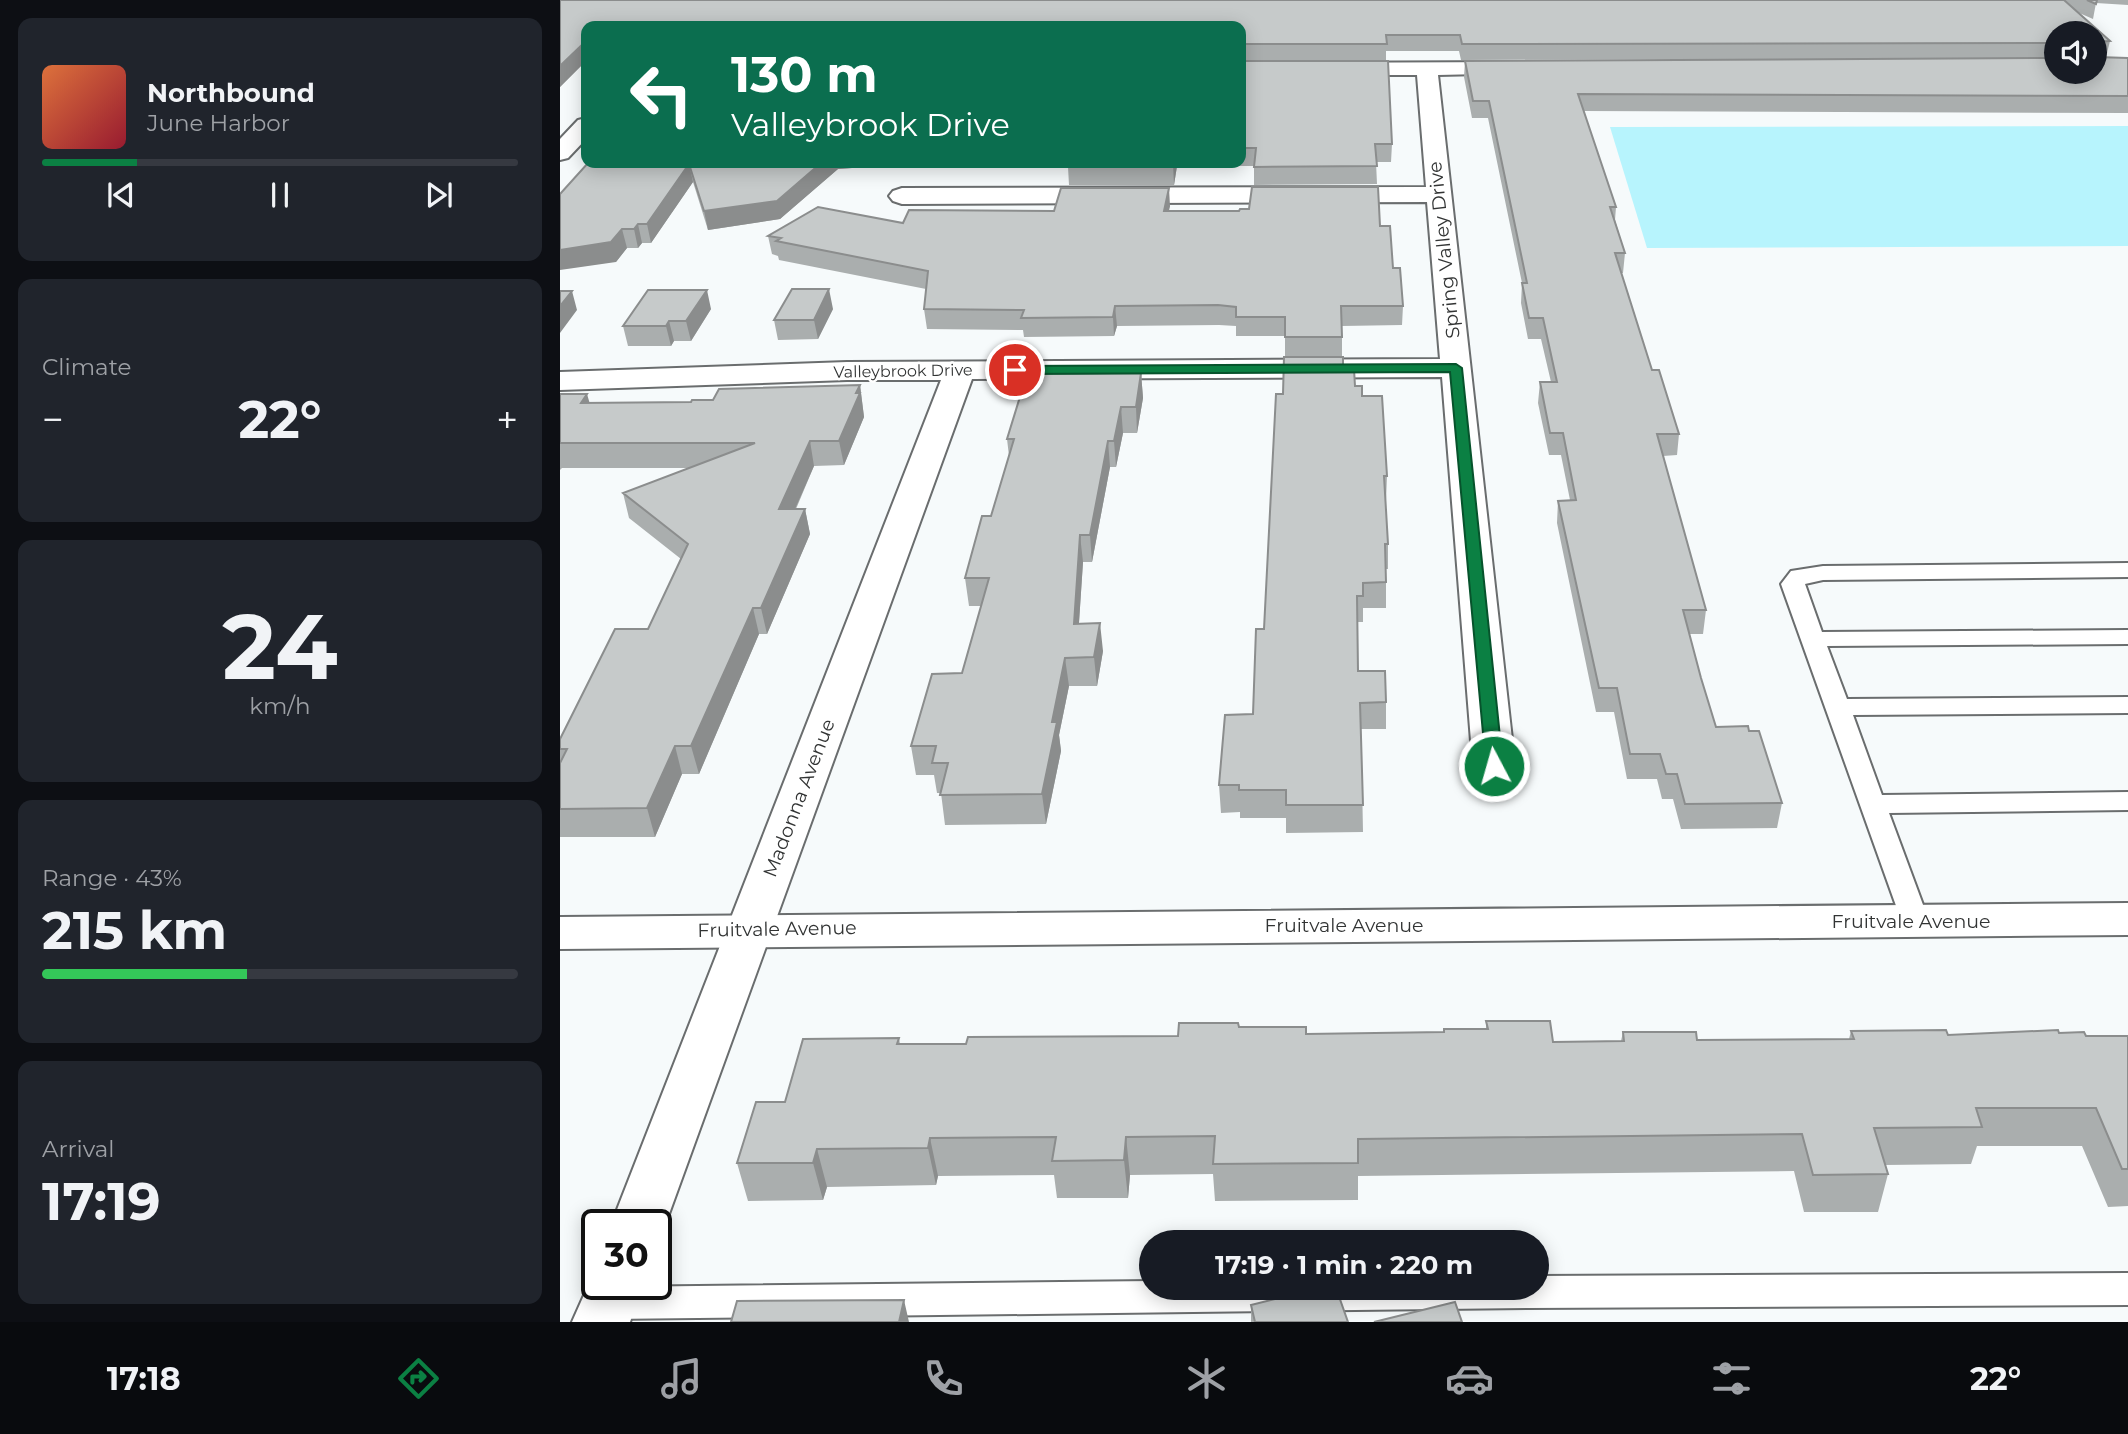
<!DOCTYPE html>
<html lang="en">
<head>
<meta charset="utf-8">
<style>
  body { margin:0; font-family:Montserrat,sans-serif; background:#20242c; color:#f1f3f6; height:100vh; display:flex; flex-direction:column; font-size:26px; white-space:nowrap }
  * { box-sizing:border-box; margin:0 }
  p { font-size:23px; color:#9ea1a6 }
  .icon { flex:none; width:38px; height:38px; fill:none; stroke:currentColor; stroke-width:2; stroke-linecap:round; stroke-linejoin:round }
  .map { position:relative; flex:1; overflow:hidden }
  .panel { display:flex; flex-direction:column; gap:18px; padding:18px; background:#0d0f14; width:560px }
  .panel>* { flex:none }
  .guide { position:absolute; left:21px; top:21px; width:665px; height:147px; border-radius:14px; box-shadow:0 4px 18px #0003; background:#0b6e4f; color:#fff; overflow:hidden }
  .buttons { position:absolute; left:1484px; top:21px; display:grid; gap:14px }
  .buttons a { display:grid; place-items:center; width:63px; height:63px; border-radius:50%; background:#171b24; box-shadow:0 4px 18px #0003; font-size:35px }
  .speed { position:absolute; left:21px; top:1209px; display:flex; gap:14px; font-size:35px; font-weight:700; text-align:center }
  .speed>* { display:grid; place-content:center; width:91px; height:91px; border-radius:50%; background:#171b24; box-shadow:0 4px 18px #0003; line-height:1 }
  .speed .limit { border:4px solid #111; border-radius:10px; background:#fff; color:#111 }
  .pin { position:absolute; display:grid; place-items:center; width:60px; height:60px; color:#fff; margin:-30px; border:4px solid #fff; border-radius:50%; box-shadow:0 2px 7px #0007 }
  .me { position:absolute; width:77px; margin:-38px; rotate:354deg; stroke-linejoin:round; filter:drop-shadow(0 0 5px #0008) }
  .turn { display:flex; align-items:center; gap:24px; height:147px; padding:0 35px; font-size:32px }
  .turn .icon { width:91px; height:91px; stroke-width:2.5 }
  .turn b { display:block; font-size:49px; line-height:60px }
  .big { font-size:52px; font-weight:700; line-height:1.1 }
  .panel .card { flex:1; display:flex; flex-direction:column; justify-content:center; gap:10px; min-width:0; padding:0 24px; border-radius:14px; background:#20242c }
  .panel .dial { align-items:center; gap:0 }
  .dial b { font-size:91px; line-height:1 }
  .song { display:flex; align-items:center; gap:21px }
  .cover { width:84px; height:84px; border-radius:10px; background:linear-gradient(135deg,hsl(20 70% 55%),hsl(350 70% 35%)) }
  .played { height:7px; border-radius:4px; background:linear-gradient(90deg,#0b8043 20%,#363941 20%) }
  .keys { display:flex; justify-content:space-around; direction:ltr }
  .heat { display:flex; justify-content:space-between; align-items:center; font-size:38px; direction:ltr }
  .charge { height:10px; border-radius:5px; background:linear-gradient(90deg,#34c759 43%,#363941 0) }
  .trip { position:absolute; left:579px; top:1230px; width:410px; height:70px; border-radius:35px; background:#171b24; box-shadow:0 4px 18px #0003; font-weight:700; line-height:70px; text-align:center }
  .dock { display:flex; height:112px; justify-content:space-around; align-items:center; background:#090b0e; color:#9ea1a6 }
  .dock .icon { width:49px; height:49px }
  .dock .selected { color:#0b8043 }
  .dock b { font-size:32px; color:#f1f3f6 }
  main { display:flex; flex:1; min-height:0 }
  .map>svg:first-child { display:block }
  .green { fill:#b7f4fd }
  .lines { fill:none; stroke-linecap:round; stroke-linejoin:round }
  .service-casing { stroke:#6a6d6e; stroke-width:4 }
  .minor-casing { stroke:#6a6d6e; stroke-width:4 }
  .secondary-casing { stroke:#6a6d6e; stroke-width:4 }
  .service { fill:#fff; fill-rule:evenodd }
  .minor { fill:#fff; fill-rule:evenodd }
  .secondary { fill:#fff; fill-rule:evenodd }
  .wall { fill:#aaaeae; fill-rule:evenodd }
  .shaded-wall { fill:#8b8d8d }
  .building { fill:#c6caca; stroke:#8b8d8d; stroke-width:2 }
  .route { fill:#0b8043; stroke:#07532c; stroke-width:2 }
  .labels { text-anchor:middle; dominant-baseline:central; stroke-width:5; stroke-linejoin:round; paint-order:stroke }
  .far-street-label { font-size:16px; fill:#323434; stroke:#fff }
  .street-label { font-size:19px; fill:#323434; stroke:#fff }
</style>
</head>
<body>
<main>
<section class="panel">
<div class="card">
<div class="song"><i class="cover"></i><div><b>Northbound</b><p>June Harbor</p></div></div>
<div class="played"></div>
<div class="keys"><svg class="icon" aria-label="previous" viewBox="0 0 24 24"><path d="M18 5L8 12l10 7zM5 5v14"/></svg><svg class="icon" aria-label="pause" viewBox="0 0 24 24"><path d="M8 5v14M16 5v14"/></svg><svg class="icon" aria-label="next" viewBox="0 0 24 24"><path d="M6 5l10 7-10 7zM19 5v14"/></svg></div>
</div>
<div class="card"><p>Climate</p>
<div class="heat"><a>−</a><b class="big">22°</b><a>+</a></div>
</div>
<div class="card dial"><b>24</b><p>km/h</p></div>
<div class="card"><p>Range · 43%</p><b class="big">215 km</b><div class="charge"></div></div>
<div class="card"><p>Arrival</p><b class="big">17:19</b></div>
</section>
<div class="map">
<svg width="1568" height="1322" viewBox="0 0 1568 1322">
  <rect width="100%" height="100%" fill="#f6fafb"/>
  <!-- green -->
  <path class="green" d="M1568 126V246L1087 248 1050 127Z"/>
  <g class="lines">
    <defs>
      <path id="service" d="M1568 563V577L1263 580 1245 584 1262 632 1568 630V644L1267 646 1287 699 1568 697V713L1293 715 1322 795 1568 792V810L1329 813 1369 921 1364 928 1354 931 1344 928 1221 584 1231 571 1263 566Z
        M1568 1273V1305L969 1308 49 1319 36 1314 31 1303 36 1292 49 1287 592 1281V1288H976V1276Z"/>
      <path id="minor" d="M959 62 967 63 970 68 967 73 878 75 955 766 949 775 934 779 919 775 913 766 882 377 412 379 105 1225 96 1242V1225H51L381 380H287L0 390V372L287 362 880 359 867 202 342 204 333 201 329 196 333 191 342 188 866 187 857 75H681V63Z
        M26 118V139L8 158 0 160V139L18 120Z
        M37 1266V1284H83L70 1322H12Z"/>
      <path id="secondary" d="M1568 903V935L0 949V917Z"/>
    </defs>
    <!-- service casing -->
    <use href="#service" class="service-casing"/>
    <!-- minor casing -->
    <use href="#minor" class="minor-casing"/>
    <!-- secondary casing -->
    <use href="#secondary" class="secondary-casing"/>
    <!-- service -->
    <use href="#service" class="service"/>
    <!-- minor -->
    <use href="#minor" class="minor"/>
    <!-- secondary -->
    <use href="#secondary" class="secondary"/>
  </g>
  <!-- wall -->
  <path class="wall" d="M0 0H1568V5L1536 3 1533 19 1517 12 1550 41 1546 57 1568 58V113L1023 111 1056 207 1055 220 1065 253 1063 273H1061L1092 370 1119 434 1117 455 1103 456 1146 610 1143 634H1129L1141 678 1156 727 1189 731 1222 803 1217 828 1121 829 1113 799H1102L1097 779H1067L1054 712H1036L997 523 998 501 1010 500 1001 455H989L978 403 980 382H991L981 339H968L961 303 962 283 928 118H912L904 77 905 61 1257 59 901 60 899 51H826V60L681 61V26H26V61L0 87ZM1496 33 1535 72H1496Z
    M681 61 832 144 831 162H816L817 184 694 185V166H617L614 185H509L508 167H385L384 163H681Z
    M28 163H362L278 169 220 219 148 230 133 182 91 243H82L78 248H67L56 262Z
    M610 206 608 211 820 226 843 306 842 325 782 326V357H725V336H676V326L659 325 557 326 554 336 464 337 463 330 367 329 364 309 366 289 219 260 218 256 212 254 208 236 343 223 494 211Z
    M151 309 131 341H114L111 346H68L63 326Z
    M273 309 258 339 218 340 214 320Z
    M783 369 802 396 827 476 826 501H825L828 544V569H826V608H803V622H797L798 671 826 702V729H801L803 832 726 833V818H680V812L661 813 659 785 693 714 704 629 723 394Z
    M581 373 583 398 577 433H563L556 467H550L532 562H523L519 623 543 651 537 686H509L499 735 501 751 486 824 385 825 381 793H377L374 775H356L351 746 402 673 421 606H409L405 578 431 516 449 456 447 439Z
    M300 385 304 417 284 465 254 466 236 509H245L250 534 207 634H199L139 774H122L95 837H0V739L88 629 121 559 69 518 63 493 130 468H2L0 470V394L30 403 131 402Z
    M926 1021 993 1042 1061 1041 1063 1032 1137 1040 1289 1039 1291 1031 1388 1035 1499 1033 1526 1036H1568V1206L1548 1207 1522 1146H1417L1411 1164 1325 1165 1328 1174 1318 1212H1244L1234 1171 798 1176V1200L655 1201 653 1174 570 1175 568 1198H497L494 1175 378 1176 376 1185 267 1187 263 1200 188 1201 177 1163 225 1102 339 1038 340 1044H406L618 1036 679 1027 746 1034 884 1032 926 1029Z
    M691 1305 788 1322H691Z"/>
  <!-- shaded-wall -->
  <path class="shaded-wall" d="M152 24V26H115Z
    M26 41V61L0 87V66Z
    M261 163H362L278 169 220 219 148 230 144 211Z
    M613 163H617V166L614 185Z
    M129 164 133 182 91 243 87 224Z
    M609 188 610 206 605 230 604 211Z
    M78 224 82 243 78 248 74 229Z
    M62 229 67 248 56 262 0 270V250Z
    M269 289 273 309 258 339 254 320Z
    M147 290 151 309 131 341 126 321Z
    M12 291 17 310 0 333V306Z
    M555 306 557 326 554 336 553 317Z
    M109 321 114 341 111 346 106 326Z
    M581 373 583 398 577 433 576 407Z
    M300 385 304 417 284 465 279 441Z
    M27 394 34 418 21 403Z
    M561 407 563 433 556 467 554 441Z
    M250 441 254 466 224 534 219 509Z
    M548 441 550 467 532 562 530 535Z
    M245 509 250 534 207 634 201 608Z
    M520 535 523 562 517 652 514 624Z
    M193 608 199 634 139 774 131 746Z
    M540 623 543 651 537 686 534 657Z
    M505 658 509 686 499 735 501 751 486 824 482 794 492 722Z
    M115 746 122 774 95 837 87 808Z
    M566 1137 570 1175 568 1198 564 1160Z
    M370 1138 378 1176 376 1185 368 1148Z
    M257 1149 267 1187 263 1200 253 1163Z
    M344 1300 349 1322H339Z"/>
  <!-- building -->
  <path class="building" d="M0 0H1504L1550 41 1537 42V57L1568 58V96L1018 94 1056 207H1050L1065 253H1055L1092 370H1099L1119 434H1097L1146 610H1123L1141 678 1156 727 1188 726 1189 731H1199L1222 803 1125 804 1117 774H1106L1100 754H1070L1057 688H1039L998 501 1016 500 1003 433H990L980 382H997L983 318H969L962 283H967L929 101H913L905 61 1496 58V72H1535V33H1496V43L902 44 900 35H826L827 44H681V26H150L152 24 115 26H26V41L0 66Z
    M1527 0H1537L1536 4Z
    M681 61H828L832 144H815L817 166 694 167 696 148H681Z
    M28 163H261L217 201 144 211 129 164 87 224H78L74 229H62L51 242 0 250V194Z
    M509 163H613V167H508Z
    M692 187H818L820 226H830L833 268H840L843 306H781L782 337H725V317H676V307L658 305 555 306 553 317 461 318 464 310 364 309 368 271 216 241 221 238 208 236 258 207 343 223 349 210 494 211 501 188H609L604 211H679L680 209H689Z
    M232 289H269L254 320H214Z
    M88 290H147L126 321H109L106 326H63Z
    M0 291H12L0 306Z
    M724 357H783V369H794L795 386H802V396H822L827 476H824L828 544H825L826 582 803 583V596H797L798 671H825L826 702 800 703 803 805H726V790H679V785H659L665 715 693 714 696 629H704L716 394H723Z
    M581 373 576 407H561L554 441H548L530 535H520L514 624 540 623 534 657 505 658 492 722H497L482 794 380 795 388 763H372L376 746H351L372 674 402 673 429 578H405L422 516H431L454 439H447L467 374Z
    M300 385 296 393H300L279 441H250L219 509H245L201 608H193L131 746H115L87 808 0 809V763L7 749H0V739L55 629H88L128 544 63 493 195 443H0V394H27L21 403 131 402 132 400H153L159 389Z
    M926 1021H990L993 1042 1064 1041 1063 1032H1136L1137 1040 1294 1039 1291 1031 1386 1030 1388 1035 1498 1030 1499 1033 1524 1032 1526 1036H1568V1169H1562L1536 1108H1416L1422 1127 1314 1128 1328 1174 1253 1175 1242 1134 798 1139V1163L653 1164 655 1136 566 1137 564 1160 492 1161 496 1137 370 1138 368 1148 257 1149 253 1163H177L196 1102H225L243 1039 339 1038 337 1044H406L408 1037 618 1036 619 1023H678L679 1027H746V1034L884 1032V1029H928Z
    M760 1288H776L788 1322H695L691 1305Z
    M344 1300 339 1322H171L177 1301Z
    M895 1302 902 1322H814Z"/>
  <!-- route -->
  <path class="route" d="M896 364 902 368 943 766 934 772 926 766 890 372 455 374 449 370 455 366Z"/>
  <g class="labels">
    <!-- far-street labels -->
    <g class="far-street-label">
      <text transform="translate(343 371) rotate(-1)">Valleybrook Drive</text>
    </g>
    <!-- street labels -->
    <g class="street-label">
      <text transform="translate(884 250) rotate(-96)">Spring Valley Drive</text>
      <text transform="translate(239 798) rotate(-69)">Madonna Avenue</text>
      <text x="1351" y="921">Fruitvale Avenue</text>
      <text x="784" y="925">Fruitvale Avenue</text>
      <text transform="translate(217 929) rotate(-1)">Fruitvale Avenue</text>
    </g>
  </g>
</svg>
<div class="buttons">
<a><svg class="icon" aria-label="sound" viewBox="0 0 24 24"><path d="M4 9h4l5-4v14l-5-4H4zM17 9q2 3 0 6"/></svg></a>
</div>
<div class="speed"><div class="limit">30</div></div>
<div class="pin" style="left:455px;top:370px;background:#d93025"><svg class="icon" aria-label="arrive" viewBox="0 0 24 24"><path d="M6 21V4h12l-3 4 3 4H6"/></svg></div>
<svg class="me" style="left:934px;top:766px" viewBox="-20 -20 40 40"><circle r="17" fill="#0b8043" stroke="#fff" stroke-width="3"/><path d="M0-11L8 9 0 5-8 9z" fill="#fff"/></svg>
<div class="trip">17:19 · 1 min · 220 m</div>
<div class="guide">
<div class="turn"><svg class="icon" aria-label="left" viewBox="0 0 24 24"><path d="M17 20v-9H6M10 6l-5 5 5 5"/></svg><div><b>130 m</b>Valleybrook Drive</div></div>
</div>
</div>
</main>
<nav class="dock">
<b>17:18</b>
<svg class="icon selected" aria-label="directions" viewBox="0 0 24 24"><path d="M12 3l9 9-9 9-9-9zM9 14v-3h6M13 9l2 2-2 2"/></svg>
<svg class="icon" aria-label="music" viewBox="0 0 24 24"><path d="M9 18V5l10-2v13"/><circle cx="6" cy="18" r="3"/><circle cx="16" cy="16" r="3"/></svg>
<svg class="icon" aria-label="phone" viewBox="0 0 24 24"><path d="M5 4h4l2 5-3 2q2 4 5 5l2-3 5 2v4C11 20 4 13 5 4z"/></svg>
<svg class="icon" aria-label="climate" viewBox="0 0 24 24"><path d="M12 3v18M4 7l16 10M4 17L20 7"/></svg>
<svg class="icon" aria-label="car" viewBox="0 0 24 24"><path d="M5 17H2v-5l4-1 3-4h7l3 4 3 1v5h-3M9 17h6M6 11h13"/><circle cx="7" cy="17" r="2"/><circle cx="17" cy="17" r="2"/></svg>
<svg class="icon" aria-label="filters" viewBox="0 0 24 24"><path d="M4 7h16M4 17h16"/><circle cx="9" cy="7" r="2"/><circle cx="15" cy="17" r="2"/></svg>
<b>22°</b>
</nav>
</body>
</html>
